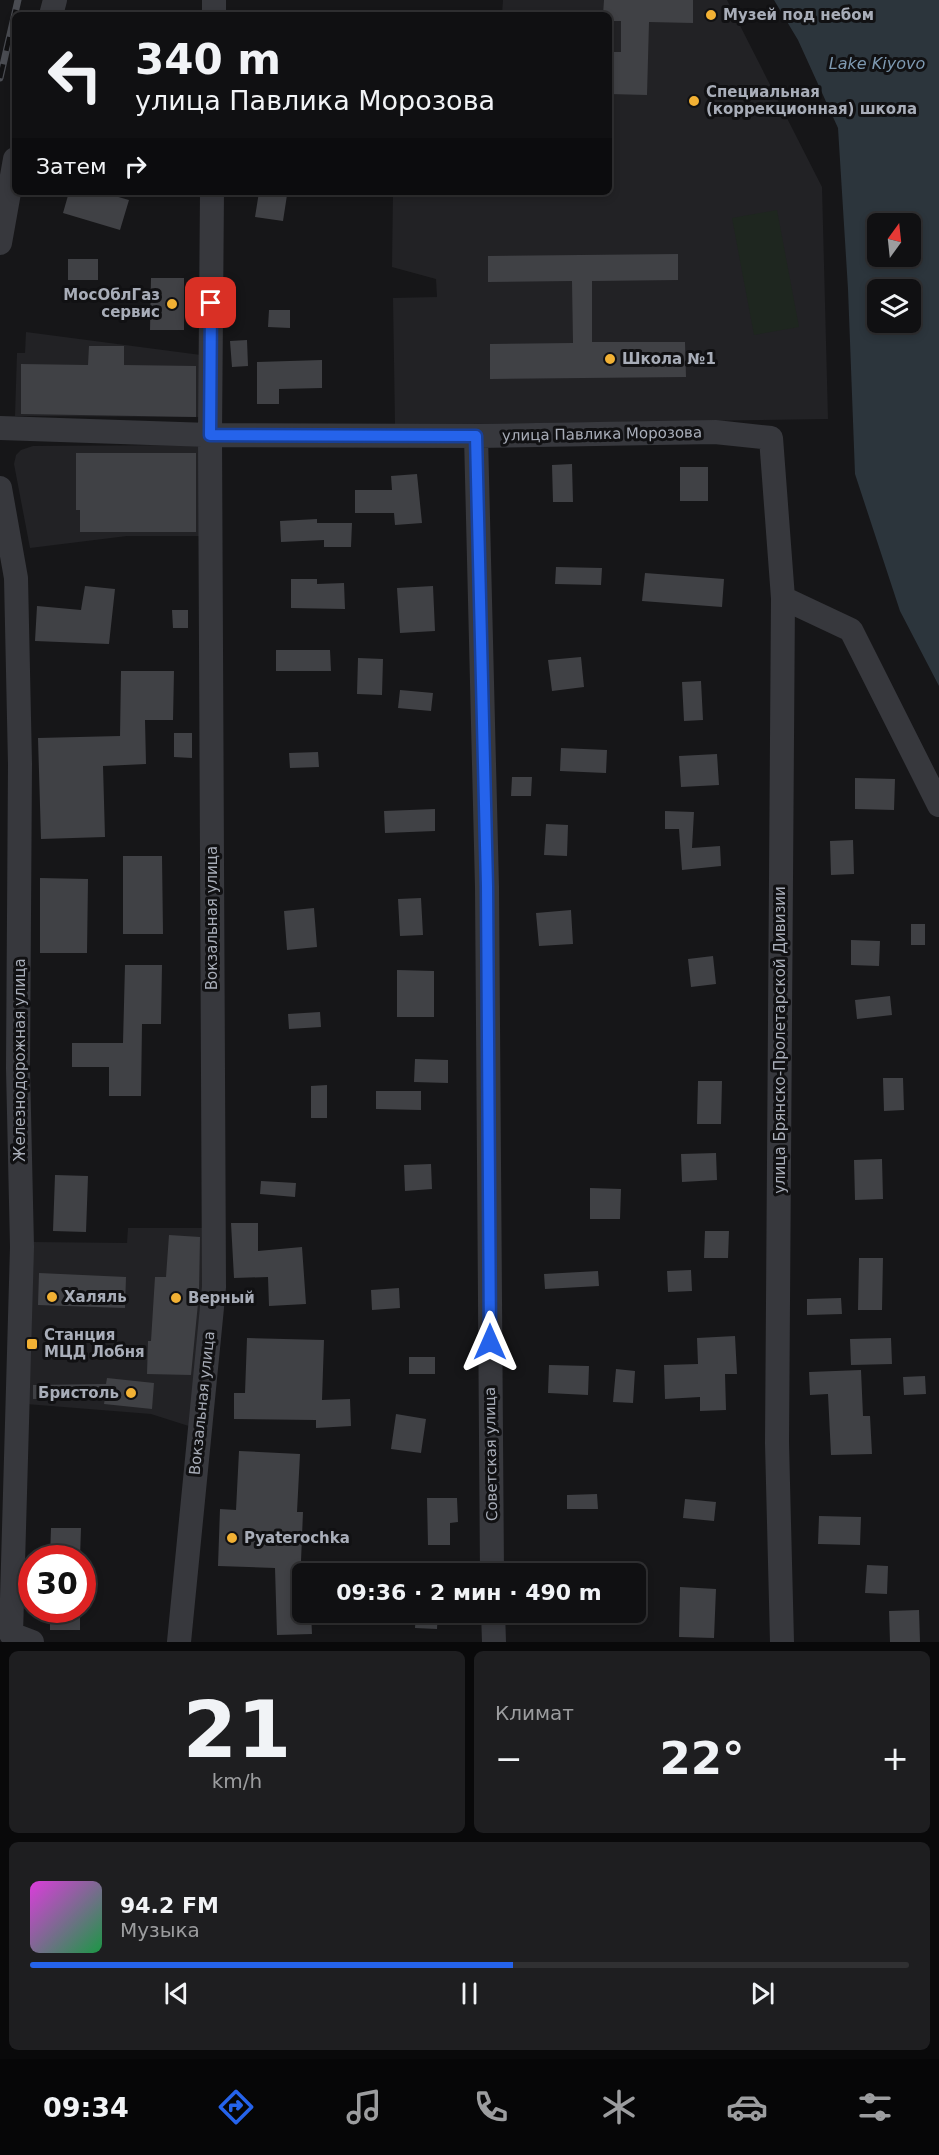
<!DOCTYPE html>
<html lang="ru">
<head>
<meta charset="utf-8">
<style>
  body { margin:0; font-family:"DejaVu Sans",sans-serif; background:#1e1e20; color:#f1f3f6; height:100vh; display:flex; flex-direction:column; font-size:22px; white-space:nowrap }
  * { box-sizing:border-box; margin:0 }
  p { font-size:20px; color:#9c9d9f }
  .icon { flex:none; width:33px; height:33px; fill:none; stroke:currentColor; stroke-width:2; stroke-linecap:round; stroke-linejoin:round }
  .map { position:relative; height:1642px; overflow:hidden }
  .sheet { display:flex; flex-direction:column; gap:9px; padding:9px; background:#09090a; flex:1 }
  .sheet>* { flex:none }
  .hud { position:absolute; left:12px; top:12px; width:600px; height:183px; border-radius:9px; box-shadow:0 3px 9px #0003,0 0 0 2px #303032; background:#101012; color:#f1f3f6; overflow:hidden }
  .needle { width:39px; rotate:15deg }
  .tools { position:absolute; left:867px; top:213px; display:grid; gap:12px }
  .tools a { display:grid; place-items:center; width:54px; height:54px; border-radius:9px; background:#101012; box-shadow:0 3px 9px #0003,0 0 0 2px #303032; font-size:30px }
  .speed { position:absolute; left:18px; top:1545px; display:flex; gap:12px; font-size:30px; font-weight:700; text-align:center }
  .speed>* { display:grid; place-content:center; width:78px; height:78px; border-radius:50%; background:#101012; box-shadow:0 3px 9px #0003,0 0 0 2px #303032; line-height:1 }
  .speed .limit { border:9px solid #d22; background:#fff; color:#111 }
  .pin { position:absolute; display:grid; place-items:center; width:51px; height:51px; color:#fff; margin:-26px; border-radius:12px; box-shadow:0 3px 9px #0006 }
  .me { position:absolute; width:66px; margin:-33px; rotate:0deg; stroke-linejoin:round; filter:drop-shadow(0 0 4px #0008) }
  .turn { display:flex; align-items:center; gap:21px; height:126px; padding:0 24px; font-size:27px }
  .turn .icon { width:78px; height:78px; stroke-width:2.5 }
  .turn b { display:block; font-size:42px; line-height:51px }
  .then { display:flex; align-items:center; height:57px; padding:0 24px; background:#0003; gap:12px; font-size:22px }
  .big { font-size:45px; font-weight:700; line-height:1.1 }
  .sheet .card { flex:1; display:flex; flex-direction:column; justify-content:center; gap:9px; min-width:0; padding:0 21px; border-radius:9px; background:#1e1e20 }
  .sheet .dial { align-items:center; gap:0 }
  .dial b { font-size:78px; line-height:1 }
  .song { display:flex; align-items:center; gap:18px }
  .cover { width:72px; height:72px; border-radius:9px; background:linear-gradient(135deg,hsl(300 70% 55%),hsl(140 70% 35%)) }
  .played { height:6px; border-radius:3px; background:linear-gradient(90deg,#2563eb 55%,#303032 55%) }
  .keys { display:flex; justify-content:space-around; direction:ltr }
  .heat { display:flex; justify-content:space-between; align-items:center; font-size:33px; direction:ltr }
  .sheet .tiles { flex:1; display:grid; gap:9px; grid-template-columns:1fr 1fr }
  .card:last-child { grid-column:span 2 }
  .trip { position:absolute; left:292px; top:1563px; width:354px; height:60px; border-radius:9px; background:#101012; box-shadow:0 3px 9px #0003,0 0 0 2px #303032; font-weight:700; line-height:60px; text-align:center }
  .menu { display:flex; height:96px; justify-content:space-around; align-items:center; background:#060607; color:#9c9d9f }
  .menu .icon { width:42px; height:42px }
  .menu .active { color:#2563eb }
  .menu b { font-size:27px; color:#f1f3f6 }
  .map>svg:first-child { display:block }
  .built { fill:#222225 }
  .green { fill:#1e261f }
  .water { fill:#2c353c; fill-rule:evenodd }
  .building { fill:#404145 }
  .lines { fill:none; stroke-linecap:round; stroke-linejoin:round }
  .minor { stroke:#37383d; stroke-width:24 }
  .rail-casing { stroke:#4a4c52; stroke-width:7 }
  .rail { stroke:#111113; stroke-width:4.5; stroke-dasharray:14; stroke-linecap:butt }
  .route-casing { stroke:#184099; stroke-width:15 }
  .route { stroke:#2563eb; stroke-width:10 }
  .poi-dot { fill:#f2b134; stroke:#111113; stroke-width:2 }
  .labels { text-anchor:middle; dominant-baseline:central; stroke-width:6; stroke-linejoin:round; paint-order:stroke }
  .poi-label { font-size:15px; font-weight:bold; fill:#a8adb8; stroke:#111113; text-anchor:start }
  .street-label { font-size:15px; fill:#a8adb8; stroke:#111113 }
  .water-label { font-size:16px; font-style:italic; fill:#7f9bb3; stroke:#111113 }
</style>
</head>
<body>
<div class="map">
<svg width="939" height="1642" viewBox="0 0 939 1642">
  <rect width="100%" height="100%" fill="#161618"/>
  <!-- built -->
  <path class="built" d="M503 0H727L822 187 828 419 395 425 393 298 437 297 436 279 392 267 393 192H609V15H502Z
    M26 332 201 355V417L15 416 17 353H25Z
    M201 445V536H127L30 548 14 464 16 455 21 450 33 446Z
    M128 1228H208L195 1428 151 1414 26 1404 33 1242 127 1243Z"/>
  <!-- green -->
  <path class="green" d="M777 210 799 327 754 335 732 218Z"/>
  <!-- water -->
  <path class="water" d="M774 0H939V686L900 611 855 474 848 289 838 128 798 40ZM878 224H910V256H878ZM878 290H910V322H878Z"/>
  <!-- building -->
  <path class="building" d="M604 0H693V23L649 22 647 95 609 94V52H621V21H609V15H603Z
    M69 192H101L129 200 120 230 63 213Z
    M259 192 287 195 283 221 255 217Z
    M678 254V280L592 281V342H685L686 377 490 379V344L573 343 572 281 488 282V256Z
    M68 259H98V280H68Z
    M151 278H184V330H150Z
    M269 310H290V328L268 327Z
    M247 340 248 366 232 367 230 341Z
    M89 346H124V365L196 366V417L21 414V364L88 365Z
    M322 360V388L279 389V404H257V362Z
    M76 453H196V532H80V510H76Z
    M572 464 573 502H553L552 465Z
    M680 467H708V501H680Z
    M417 474 422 523 395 525 394 513H355V490H392L391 476Z
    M317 519V523H352L351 547H324V540L281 542 280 521Z
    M556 567 602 568 601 585 555 584Z
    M645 573 724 579 722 607 642 601Z
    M291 579H317V584L344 583 345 609 291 608Z
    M85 586 115 589 109 644 35 641 37 606 81 610Z
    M433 586 435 631 400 633 397 588Z
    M172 610H188V628H173Z
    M276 650H330L331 671H276Z
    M581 657 584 687 552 691 548 660Z
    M358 658 383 659 382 695 357 694Z
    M121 671H174L173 720H145L146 764 103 766 105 837 41 839 38 738 120 736Z
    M701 681 703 720 684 721 682 682Z
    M400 690 433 693 431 711 398 708Z
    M174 733H192V758L174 757Z
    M561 748 607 750 606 773 560 771Z
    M318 752 319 767 290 768 289 753Z
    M717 754 719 785 681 787 679 756Z
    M512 777H532L531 796H511Z
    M855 778 895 779 894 810 855 809Z
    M435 809V831L385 833 384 811Z
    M665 811 694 812 692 848 720 846 721 866 682 870 679 829H665Z
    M546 824 568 825 567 856 544 855Z
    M853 840 854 874 831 875 830 841Z
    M123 856H162L163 934H123Z
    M40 878 88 879 87 953H40Z
    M421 898 423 935 400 936 398 899Z
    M314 908 317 947 287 950 284 911Z
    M571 910 573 944 539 946 536 913Z
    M911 924H925V945H911Z
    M851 940 880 941 879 966 851 965Z
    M713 956 716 984 691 987 688 959Z
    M125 965H162L161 1024H142L141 1096H109V1067H72V1043H123Z
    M397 970 434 971V1017H397Z
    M890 996 892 1015 857 1019 855 1000Z
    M320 1012 321 1027 289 1029 288 1014Z
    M415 1059 448 1060V1083L414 1082Z
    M883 1078H903L904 1110 884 1111Z
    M698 1081H722L721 1124H697Z
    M327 1085V1118H311V1086Z
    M376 1091H421V1110L376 1109Z
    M716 1153 717 1180 682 1182 681 1154Z
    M882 1159 883 1199 855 1200 854 1160Z
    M431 1164 432 1189 405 1191 404 1165Z
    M55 1175 88 1176 86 1232 53 1231Z
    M261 1181 296 1183 295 1197 260 1194Z
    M590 1188 621 1189 620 1219H590Z
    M231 1223H258V1251L302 1247 306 1304 269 1306 268 1277 234 1278Z
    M705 1231H729L728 1258H704Z
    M169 1235 200 1237 199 1293 191 1375 147 1374 148 1341H151L155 1277H166Z
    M859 1258H883L882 1310H858Z
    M691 1270 692 1291 668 1292 667 1271Z
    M598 1271 599 1286 545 1289 544 1274Z
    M39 1273 126 1277 125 1308 38 1305Z
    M399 1288 400 1308 372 1310 371 1290Z
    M841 1298 842 1314 807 1315V1299Z
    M735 1336 737 1374H725L726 1410 700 1411V1397L665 1399 664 1365 698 1364 697 1338Z
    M247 1338 324 1340 322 1400 350 1399 351 1426 316 1428V1420L234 1419V1393H245Z
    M891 1338 892 1364 851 1365 850 1339Z
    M409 1357H435V1374H409Z
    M549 1365 589 1366 588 1395 548 1393Z
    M616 1369 635 1371 633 1403 613 1402Z
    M861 1370 863 1416H870L872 1454 831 1455 828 1394 810 1395 809 1372Z
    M925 1376 926 1394 904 1395 903 1377Z
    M107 1378 154 1383 152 1409 104 1404 105 1398 33 1399V1385L106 1384Z
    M396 1414 426 1419 421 1453 391 1449Z
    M239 1451 300 1454 297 1512H303L300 1586H303V1612H311L312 1634 277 1635 275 1568 218 1566 220 1509 236 1510Z
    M597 1494 598 1509H567V1495Z
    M427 1498H457L458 1522 450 1523V1545H428Z
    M685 1499 716 1502 714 1521 683 1518Z
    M819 1516 861 1517 860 1545 818 1544Z
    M51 1528H81L80 1558H50Z
    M867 1565 888 1566 887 1594 865 1593Z
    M680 1587 716 1589 714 1638 679 1637Z
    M50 1610H80V1630H50Z
    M919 1610 920 1642H890L889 1611Z
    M416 1612H438L437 1629 415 1628Z"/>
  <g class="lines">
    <!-- minor -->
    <path class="minor" d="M51 15 55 0
      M214 15V0
      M0 243 15 159
      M0 428 210 435 476 436 715 432 771 438 783 598 777 1443 782 1642
      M476 436 487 887 492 1574
      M0 488 16 578 20 764 18 1068 22 1247 11 1634 32 1642
      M783 598 851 630 939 805
      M493 1612 494 1642
      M179 1642 214 1287 210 435 212 192"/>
    <defs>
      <path id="rail" d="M0 78 18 0"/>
    </defs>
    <!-- rail casing -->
    <use href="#rail" class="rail-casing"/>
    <!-- rail -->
    <use href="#rail" class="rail"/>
  </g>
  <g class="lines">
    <defs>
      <path id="route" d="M211 303 210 435 476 436 487 886 490 1342"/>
    </defs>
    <!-- route casing -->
    <use href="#route" class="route-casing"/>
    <!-- route -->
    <use href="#route" class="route"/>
  </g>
  <!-- markers -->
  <g class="poi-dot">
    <circle cx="711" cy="15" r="6"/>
    <circle cx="694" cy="101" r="6"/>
    <circle cx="172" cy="304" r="6"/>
    <circle cx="610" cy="359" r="6"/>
    <circle cx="52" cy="1297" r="6"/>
    <circle cx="176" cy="1298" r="6"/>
    <rect x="26" y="1338" width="12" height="12" rx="3"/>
    <circle cx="131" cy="1393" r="6"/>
    <circle cx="232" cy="1538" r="6"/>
  </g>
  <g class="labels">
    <!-- poi labels -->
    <g class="poi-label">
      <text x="723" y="15">Музей под небом</text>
      <text x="706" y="92">Специальная<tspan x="706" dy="17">(коррекционная) школа</tspan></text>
      <text x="160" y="295" text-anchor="end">МосОблГаз<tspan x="160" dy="17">сервис</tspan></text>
      <text x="622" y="359">Школа №1</text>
      <text x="64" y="1297">Халяль</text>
      <text x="188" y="1298">Верный</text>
      <text x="44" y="1335">Станция<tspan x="44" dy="17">МЦД Лобня</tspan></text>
      <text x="119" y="1393" text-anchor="end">Бристоль</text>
      <text x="244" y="1538">Pyaterochka</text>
    </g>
    <!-- street labels -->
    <g class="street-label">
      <text transform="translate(602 434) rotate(-1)">улица Павлика Морозова</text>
      <text transform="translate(212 918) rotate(-90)">Вокзальная улица</text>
      <text transform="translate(780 1040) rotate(-90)">улица Брянско-Пролетарской Дивизии</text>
      <text transform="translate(20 1060) rotate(-90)">Железнодорожная улица</text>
      <text transform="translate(202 1403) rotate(-84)">Вокзальная улица</text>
      <text transform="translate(491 1454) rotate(-91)">Советская улица</text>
    </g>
    <!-- water labels -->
    <g class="water-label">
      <text x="877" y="63">Lake Kiyovo</text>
    </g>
  </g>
</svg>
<div class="tools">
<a><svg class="needle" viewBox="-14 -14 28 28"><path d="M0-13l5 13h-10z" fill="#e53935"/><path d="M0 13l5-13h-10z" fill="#9c9d9f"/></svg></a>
<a><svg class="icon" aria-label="layers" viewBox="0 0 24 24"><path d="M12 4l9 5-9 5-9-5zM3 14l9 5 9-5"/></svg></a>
</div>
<div class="speed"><div class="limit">30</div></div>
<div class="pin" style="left:211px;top:303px;background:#d93025"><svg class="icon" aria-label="arrive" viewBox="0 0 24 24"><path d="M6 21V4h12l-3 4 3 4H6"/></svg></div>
<svg class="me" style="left:490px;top:1342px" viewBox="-20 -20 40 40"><path d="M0-17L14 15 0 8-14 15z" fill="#2563eb" stroke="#fff" stroke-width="4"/></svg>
<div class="trip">09:36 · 2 мин · 490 m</div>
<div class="hud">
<div class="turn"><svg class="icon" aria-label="left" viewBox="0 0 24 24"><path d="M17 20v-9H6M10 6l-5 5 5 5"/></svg><div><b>340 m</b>улица Павлика Морозова</div></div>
<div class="then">Затем<svg class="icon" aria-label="right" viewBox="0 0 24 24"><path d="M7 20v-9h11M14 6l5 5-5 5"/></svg></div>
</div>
</div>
<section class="sheet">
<div class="tiles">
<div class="card dial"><b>21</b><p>km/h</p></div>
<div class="card"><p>Климат</p>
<div class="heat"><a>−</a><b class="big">22°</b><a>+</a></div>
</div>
<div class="card">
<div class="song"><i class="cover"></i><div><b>94.2 FM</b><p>Музыка</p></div></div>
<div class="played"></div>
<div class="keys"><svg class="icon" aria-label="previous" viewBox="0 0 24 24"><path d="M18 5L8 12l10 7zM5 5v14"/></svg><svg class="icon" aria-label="pause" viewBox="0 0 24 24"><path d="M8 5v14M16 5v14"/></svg><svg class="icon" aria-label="next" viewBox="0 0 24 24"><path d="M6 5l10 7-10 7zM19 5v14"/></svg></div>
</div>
</div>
</section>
<nav class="menu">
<b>09:34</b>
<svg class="icon active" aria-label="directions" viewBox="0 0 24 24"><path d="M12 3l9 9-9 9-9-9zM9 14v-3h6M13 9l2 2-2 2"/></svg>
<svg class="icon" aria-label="music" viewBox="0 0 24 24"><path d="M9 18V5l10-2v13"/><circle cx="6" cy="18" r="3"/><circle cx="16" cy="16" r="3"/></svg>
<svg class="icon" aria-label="phone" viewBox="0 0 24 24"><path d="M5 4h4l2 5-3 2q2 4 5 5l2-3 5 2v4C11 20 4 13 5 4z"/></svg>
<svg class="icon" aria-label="climate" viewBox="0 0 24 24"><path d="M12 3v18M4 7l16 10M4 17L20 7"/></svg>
<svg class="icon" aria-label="car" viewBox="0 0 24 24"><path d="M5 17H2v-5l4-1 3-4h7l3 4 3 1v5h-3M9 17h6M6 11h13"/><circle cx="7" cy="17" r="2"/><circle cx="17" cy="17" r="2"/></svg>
<svg class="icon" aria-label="filters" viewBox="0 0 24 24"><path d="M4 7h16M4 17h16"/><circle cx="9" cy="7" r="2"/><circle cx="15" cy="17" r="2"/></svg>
</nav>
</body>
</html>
